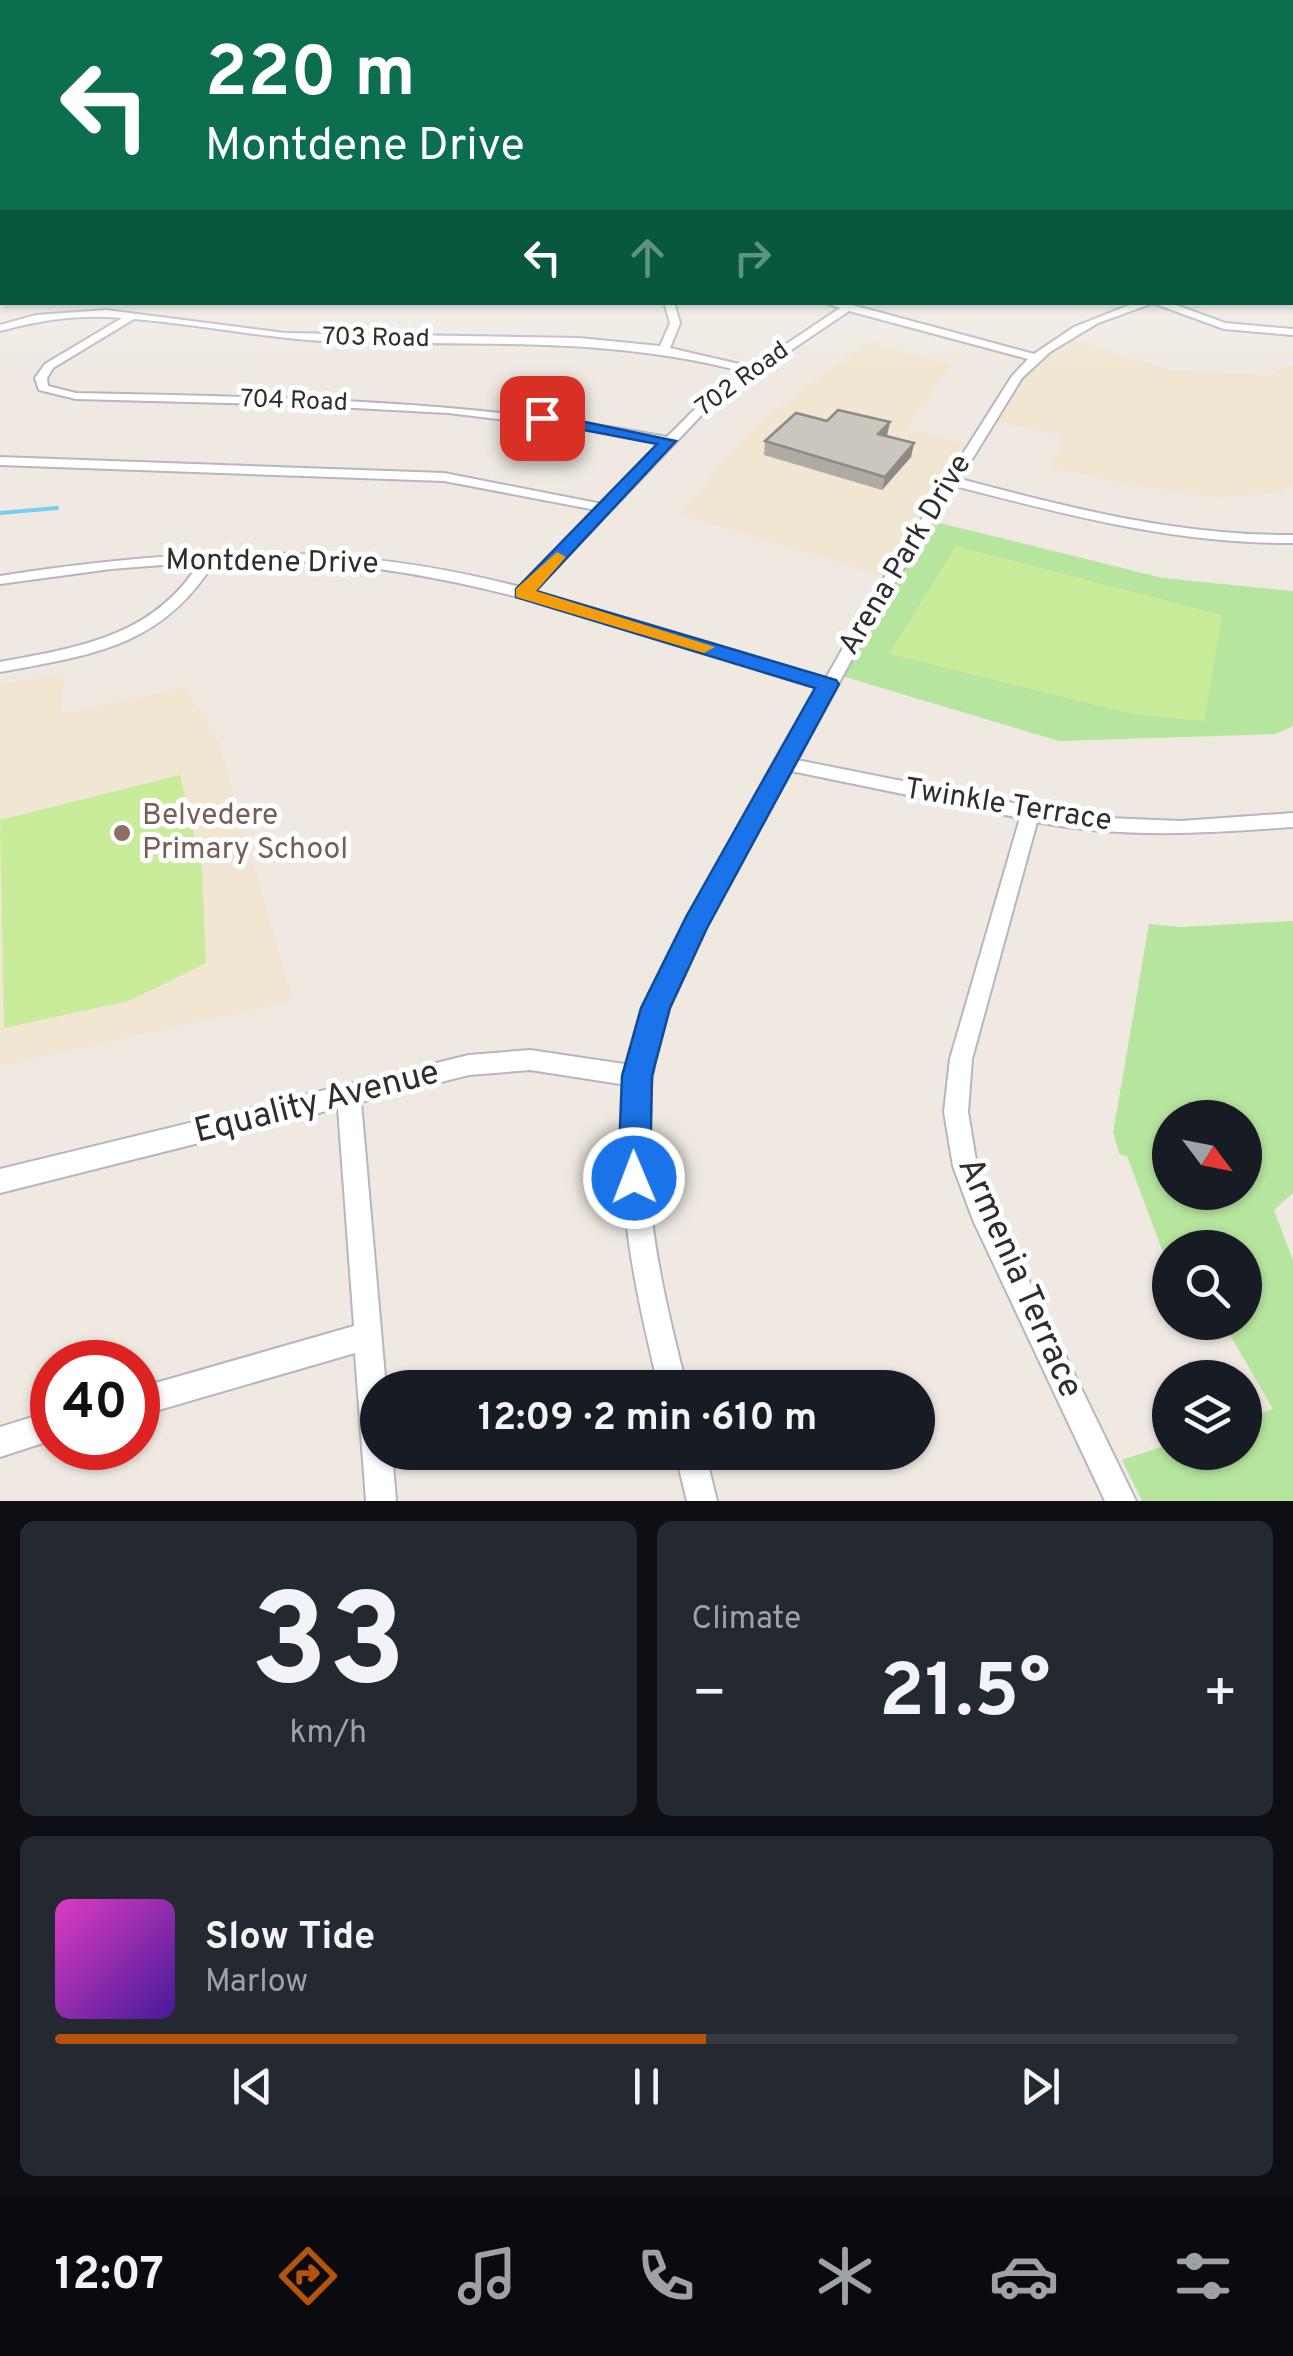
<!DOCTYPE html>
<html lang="en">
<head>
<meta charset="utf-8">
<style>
  body { margin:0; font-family:Overpass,sans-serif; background:#242831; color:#f1f3f6; height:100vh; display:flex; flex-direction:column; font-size:38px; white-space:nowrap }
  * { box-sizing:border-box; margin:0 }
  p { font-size:32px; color:#9ea1a6 }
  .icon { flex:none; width:55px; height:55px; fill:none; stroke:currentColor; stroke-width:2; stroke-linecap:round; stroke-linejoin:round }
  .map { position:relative; height:1501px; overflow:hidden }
  .drawer { display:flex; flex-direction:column; gap:20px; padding:20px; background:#0d0f14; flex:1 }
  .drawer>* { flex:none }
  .guide { position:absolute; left:0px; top:0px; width:1295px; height:305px; box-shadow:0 2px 8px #0004; background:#0b6e4f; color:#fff; overflow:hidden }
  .needle { width:65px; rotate:122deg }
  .tools { position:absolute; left:1152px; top:1100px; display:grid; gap:20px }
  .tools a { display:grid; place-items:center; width:110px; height:110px; border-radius:50%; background:#171b24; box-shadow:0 2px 8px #0004; font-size:50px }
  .speed { position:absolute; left:30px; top:1340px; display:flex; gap:20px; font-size:50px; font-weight:700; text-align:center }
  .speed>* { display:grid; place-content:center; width:130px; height:130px; border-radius:50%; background:#171b24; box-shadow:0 2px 8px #0004; line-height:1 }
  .speed .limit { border:15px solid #d22; background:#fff; color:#111 }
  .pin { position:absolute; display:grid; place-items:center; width:85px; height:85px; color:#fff; margin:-42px; border-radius:20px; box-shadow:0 5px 15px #0006 }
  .me { position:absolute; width:110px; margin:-55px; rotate:359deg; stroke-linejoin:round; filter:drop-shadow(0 0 8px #0008) }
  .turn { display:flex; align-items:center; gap:35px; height:210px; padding:0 40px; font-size:45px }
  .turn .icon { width:130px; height:130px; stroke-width:2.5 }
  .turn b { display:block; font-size:70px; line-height:85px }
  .lanes { display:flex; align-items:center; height:95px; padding:0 40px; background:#0003; justify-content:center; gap:50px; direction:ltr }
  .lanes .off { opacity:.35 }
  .big { font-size:75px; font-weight:700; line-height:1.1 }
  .drawer .card { flex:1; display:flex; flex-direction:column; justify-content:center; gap:15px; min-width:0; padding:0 35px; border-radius:15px; background:#242831 }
  .drawer .dial { align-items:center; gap:0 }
  .dial b { font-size:130px; line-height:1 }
  .song { display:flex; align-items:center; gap:30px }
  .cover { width:120px; height:120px; border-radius:15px; background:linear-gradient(135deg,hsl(310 70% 55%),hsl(260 70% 35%)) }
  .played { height:10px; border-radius:5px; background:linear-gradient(90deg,#b45309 55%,#363941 55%) }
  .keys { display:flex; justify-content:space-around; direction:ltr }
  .heat { display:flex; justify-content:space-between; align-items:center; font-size:55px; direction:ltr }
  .drawer .tiles { flex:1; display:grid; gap:20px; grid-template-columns:1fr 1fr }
  .card:last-child { grid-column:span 2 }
  .trip { position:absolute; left:360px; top:1370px; width:575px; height:100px; border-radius:50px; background:#171b24; box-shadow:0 2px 8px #0004; font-weight:700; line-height:100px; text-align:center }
  .tabs { display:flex; height:160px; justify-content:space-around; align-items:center; background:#090b0e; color:#9ea1a6 }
  .tabs .icon { width:70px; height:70px }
  .tabs .current { color:#b45309 }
  .tabs b { font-size:45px; color:#f1f3f6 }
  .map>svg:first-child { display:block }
  .education { fill:#f0e6d1 }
  .green { fill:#b6e59e; fill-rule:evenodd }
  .pitch { fill:#c9ec9a }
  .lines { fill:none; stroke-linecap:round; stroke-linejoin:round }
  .stream { stroke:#75cff0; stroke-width:4 }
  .river { fill:#75cff0; fill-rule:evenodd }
  .minor-casing { stroke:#b4b7c1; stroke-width:4 }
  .minor { fill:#fff; fill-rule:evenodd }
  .wall { fill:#afaba4 }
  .shaded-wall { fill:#8e8b86 }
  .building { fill:#cbc7bf; stroke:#8e8b86; stroke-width:2.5 }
  .route { fill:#1a73e8; stroke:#114b97; stroke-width:2.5 }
  .slow { fill:#f59e0b }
  .education-dot { fill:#8d6e63; stroke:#fff; stroke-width:4 }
  .labels { text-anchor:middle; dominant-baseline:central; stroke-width:10; stroke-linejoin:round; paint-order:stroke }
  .far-street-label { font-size:25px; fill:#2e2e2e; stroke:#fff }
  .street-label { font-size:30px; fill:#2e2e2e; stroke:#fff }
  .education-label { font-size:30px; fill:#785e54; stroke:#fff; text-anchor:start }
  .near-street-label { font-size:35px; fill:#2e2e2e; stroke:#fff }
</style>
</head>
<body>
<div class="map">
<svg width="1293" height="1501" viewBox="0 0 1293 1501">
  <rect width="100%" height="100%" fill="#efe9e1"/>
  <!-- education -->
  <path class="education" d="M1063 337 1170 370 1275 375 1284 365 1293 366V487L1284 488 1286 492 1216 497 1139 487 1049 467 1060 450 1062 436 990 420 1012 385Z
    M868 341 952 364 905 429 974 445 891 578 679 514 755 426Z
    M64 673 62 714 184 687 218 740 293 1001 0 1066V685Z"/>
  <!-- green -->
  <path class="green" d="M927 520 1163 578 1293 591V726L1276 734 1059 741 835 674Z
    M1293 921V1193L1274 1210 1293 1261V1501H1142L1122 1460 1170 1444V1452H1245V1419L1273 1409 1223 1323 1245 1322V1248H1170V1271L1127 1156 1120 1155 1113 1133 1149 924 1180 927ZM1170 1118H1245V1192H1170Z"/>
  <!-- pitch -->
  <path class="pitch" d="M956 546 1222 615 1204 721 1132 714 889 654Z
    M180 775 202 870 206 963 129 1001 4 1028 0 820Z"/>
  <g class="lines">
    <!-- stream -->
    <path class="stream" d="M0 513 57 508"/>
    <!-- river -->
    <path class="river" d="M0 250H2V260H0Z"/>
    <defs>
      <path id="minor" d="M1292 234H1293V240H1292Z
        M1292 277H1293V283H1292Z
        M664 302H674L680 323 670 348 752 367 840 308 823 302H841L1034 354 1074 327 1137 302H1168L1225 323 1293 329V335L1224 329 1153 303 1098 323 1050 352 1022 378 960 479C1070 508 1178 536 1293 535V543C1177 544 1067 515 955 486L883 602 797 760 1083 817 1181 821 1293 813V827C1207 833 1123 839 1037 822L972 1059 968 1112 977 1166 996 1213 1136 1501H1105L973 1220 953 1166 944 1112 950 1059 1020 818 791 771C756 835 717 899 686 965 620 1105 650 1245 687 1388H659C634 1287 613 1189 627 1085L530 1070 469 1075 361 1102 386 1388H378V1452H392L396 1501H366L355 1353 138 1416V1388L354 1326 338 1108 0 1193V1169L469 1055 530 1050 631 1065 643 1020 668 958 820 687C619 629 429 550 215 561 162 647 92 655 0 672V662C80 647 153 637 200 562L111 569 0 584V576C182 548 341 540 520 587L596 510 444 481 0 465V457L444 473 602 504 661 443 595 431 448 413 299 405 76 399 39 390 35 378 45 364 122 318C79 314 41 320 0 331V325L36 315 106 310 285 333 579 338 660 346 670 323ZM849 311 1028 359 1012 376 869 602 826 678 534 591 714 402ZM134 319C205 325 274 340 345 342 485 346 608 336 745 372L706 398 667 437C471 400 275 397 76 393L48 386 47 378 53 368Z
        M52 1411V1440L0 1457V1427Z
        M675 1452H705L717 1501H687Z"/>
    </defs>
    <!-- minor casing -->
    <use href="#minor" class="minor-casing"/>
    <!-- minor -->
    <use href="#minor" class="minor"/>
  </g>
  <!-- wall -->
  <path class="wall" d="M827 421 890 422 887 436 914 443 911 457 882 490 764 455 765 441Z"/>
  <!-- shaded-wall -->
  <path class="shaded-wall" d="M890 422 887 435 876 447 878 434Z
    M914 443 911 457 882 490 885 477Z"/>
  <!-- building -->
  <path class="building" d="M838 410 890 422 878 434 914 443 885 477 765 441 796 413 827 421Z"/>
  <!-- sky -->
  <linearGradient id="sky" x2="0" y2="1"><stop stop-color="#7abfeb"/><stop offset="0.45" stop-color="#f8f5f2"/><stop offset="1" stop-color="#f8f5f2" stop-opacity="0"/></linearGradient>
  <rect width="1293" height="380" fill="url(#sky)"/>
  <!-- route -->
  <path class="route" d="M542 413 676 441 536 591 836 680 839 684 707 928 670 1008 652 1076 650 1178 645 1190 634 1194 622 1190 618 1178 622 1076 641 1008 686 917 815 688 516 597V589L657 444 537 421V415Z"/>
  <!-- slow -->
  <path class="slow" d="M557 552 566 557 536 591 715 647 704 653 516 597V589Z"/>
  <!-- markers -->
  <circle class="education-dot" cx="122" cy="833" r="10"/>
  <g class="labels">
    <!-- far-street labels -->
    <g class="far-street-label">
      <text transform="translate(376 339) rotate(1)">703 Road</text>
      <text transform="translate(743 380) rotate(-36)">702 Road</text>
      <text transform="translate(294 402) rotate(2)">704 Road</text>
    </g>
    <!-- street labels -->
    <g class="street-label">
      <text transform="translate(906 555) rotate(-59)">Arena Park Drive</text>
      <text transform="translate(272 563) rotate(1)">Montdene Drive</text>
      <text transform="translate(1008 806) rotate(9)">Twinkle Terrace</text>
    </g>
    <!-- education labels -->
    <g class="education-label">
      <text x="142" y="816">Belvedere<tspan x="142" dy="34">Primary School</tspan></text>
    </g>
    <!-- near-street labels -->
    <g class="near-street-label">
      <text transform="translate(317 1103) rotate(-14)">Equality Avenue</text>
      <text transform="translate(1019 1278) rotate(66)">Armenia Terrace</text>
    </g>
  </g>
</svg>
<div class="tools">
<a><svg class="needle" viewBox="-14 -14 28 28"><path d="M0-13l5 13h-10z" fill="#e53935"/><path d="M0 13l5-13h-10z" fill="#9ea1a6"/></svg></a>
<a><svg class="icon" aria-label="search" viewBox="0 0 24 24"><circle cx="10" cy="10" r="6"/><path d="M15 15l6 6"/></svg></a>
<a><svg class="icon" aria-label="layers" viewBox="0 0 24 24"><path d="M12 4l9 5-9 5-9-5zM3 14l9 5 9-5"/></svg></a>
</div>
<div class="speed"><div class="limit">40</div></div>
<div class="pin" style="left:542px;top:418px;background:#d93025"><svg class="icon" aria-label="arrive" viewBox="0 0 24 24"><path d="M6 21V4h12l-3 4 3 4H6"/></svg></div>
<svg class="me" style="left:634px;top:1178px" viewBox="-20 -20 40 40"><circle r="17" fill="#1a73e8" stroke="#fff" stroke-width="3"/><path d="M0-11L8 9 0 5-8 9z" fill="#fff"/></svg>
<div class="trip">12:09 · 2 min · 610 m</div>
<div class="guide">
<div class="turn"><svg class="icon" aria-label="left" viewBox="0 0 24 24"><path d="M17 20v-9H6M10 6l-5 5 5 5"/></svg><div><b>220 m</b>Montdene Drive</div></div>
<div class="lanes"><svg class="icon" aria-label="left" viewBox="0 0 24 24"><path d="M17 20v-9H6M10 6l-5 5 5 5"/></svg><svg class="icon off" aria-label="ahead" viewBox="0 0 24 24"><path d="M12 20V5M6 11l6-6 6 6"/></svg><svg class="icon off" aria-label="right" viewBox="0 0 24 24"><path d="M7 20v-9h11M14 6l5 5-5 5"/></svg></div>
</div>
</div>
<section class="drawer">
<div class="tiles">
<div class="card dial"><b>33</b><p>km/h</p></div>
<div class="card"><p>Climate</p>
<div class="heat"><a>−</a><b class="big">21.5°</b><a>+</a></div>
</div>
<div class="card">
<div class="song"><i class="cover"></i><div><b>Slow Tide</b><p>Marlow</p></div></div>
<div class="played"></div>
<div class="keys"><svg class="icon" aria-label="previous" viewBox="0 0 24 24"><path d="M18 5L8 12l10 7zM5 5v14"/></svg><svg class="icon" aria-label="pause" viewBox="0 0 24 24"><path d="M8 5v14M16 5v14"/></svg><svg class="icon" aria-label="next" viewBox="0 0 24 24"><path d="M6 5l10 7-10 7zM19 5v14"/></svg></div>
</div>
</div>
</section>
<nav class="tabs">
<b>12:07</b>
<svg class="icon current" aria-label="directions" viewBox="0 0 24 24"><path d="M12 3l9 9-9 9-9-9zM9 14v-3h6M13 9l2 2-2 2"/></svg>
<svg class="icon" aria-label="music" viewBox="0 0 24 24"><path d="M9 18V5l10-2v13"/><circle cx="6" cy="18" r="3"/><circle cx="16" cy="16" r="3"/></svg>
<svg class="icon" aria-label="phone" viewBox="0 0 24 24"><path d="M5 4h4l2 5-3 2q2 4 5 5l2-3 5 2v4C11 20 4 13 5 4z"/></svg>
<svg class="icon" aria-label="climate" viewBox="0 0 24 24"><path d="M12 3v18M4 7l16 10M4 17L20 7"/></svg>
<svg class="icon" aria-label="car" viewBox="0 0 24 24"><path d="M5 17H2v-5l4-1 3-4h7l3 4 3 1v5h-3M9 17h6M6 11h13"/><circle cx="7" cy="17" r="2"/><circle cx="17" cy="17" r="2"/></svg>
<svg class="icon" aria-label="filters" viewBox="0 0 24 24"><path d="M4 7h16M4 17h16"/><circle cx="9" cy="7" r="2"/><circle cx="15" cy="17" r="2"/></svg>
</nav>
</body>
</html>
